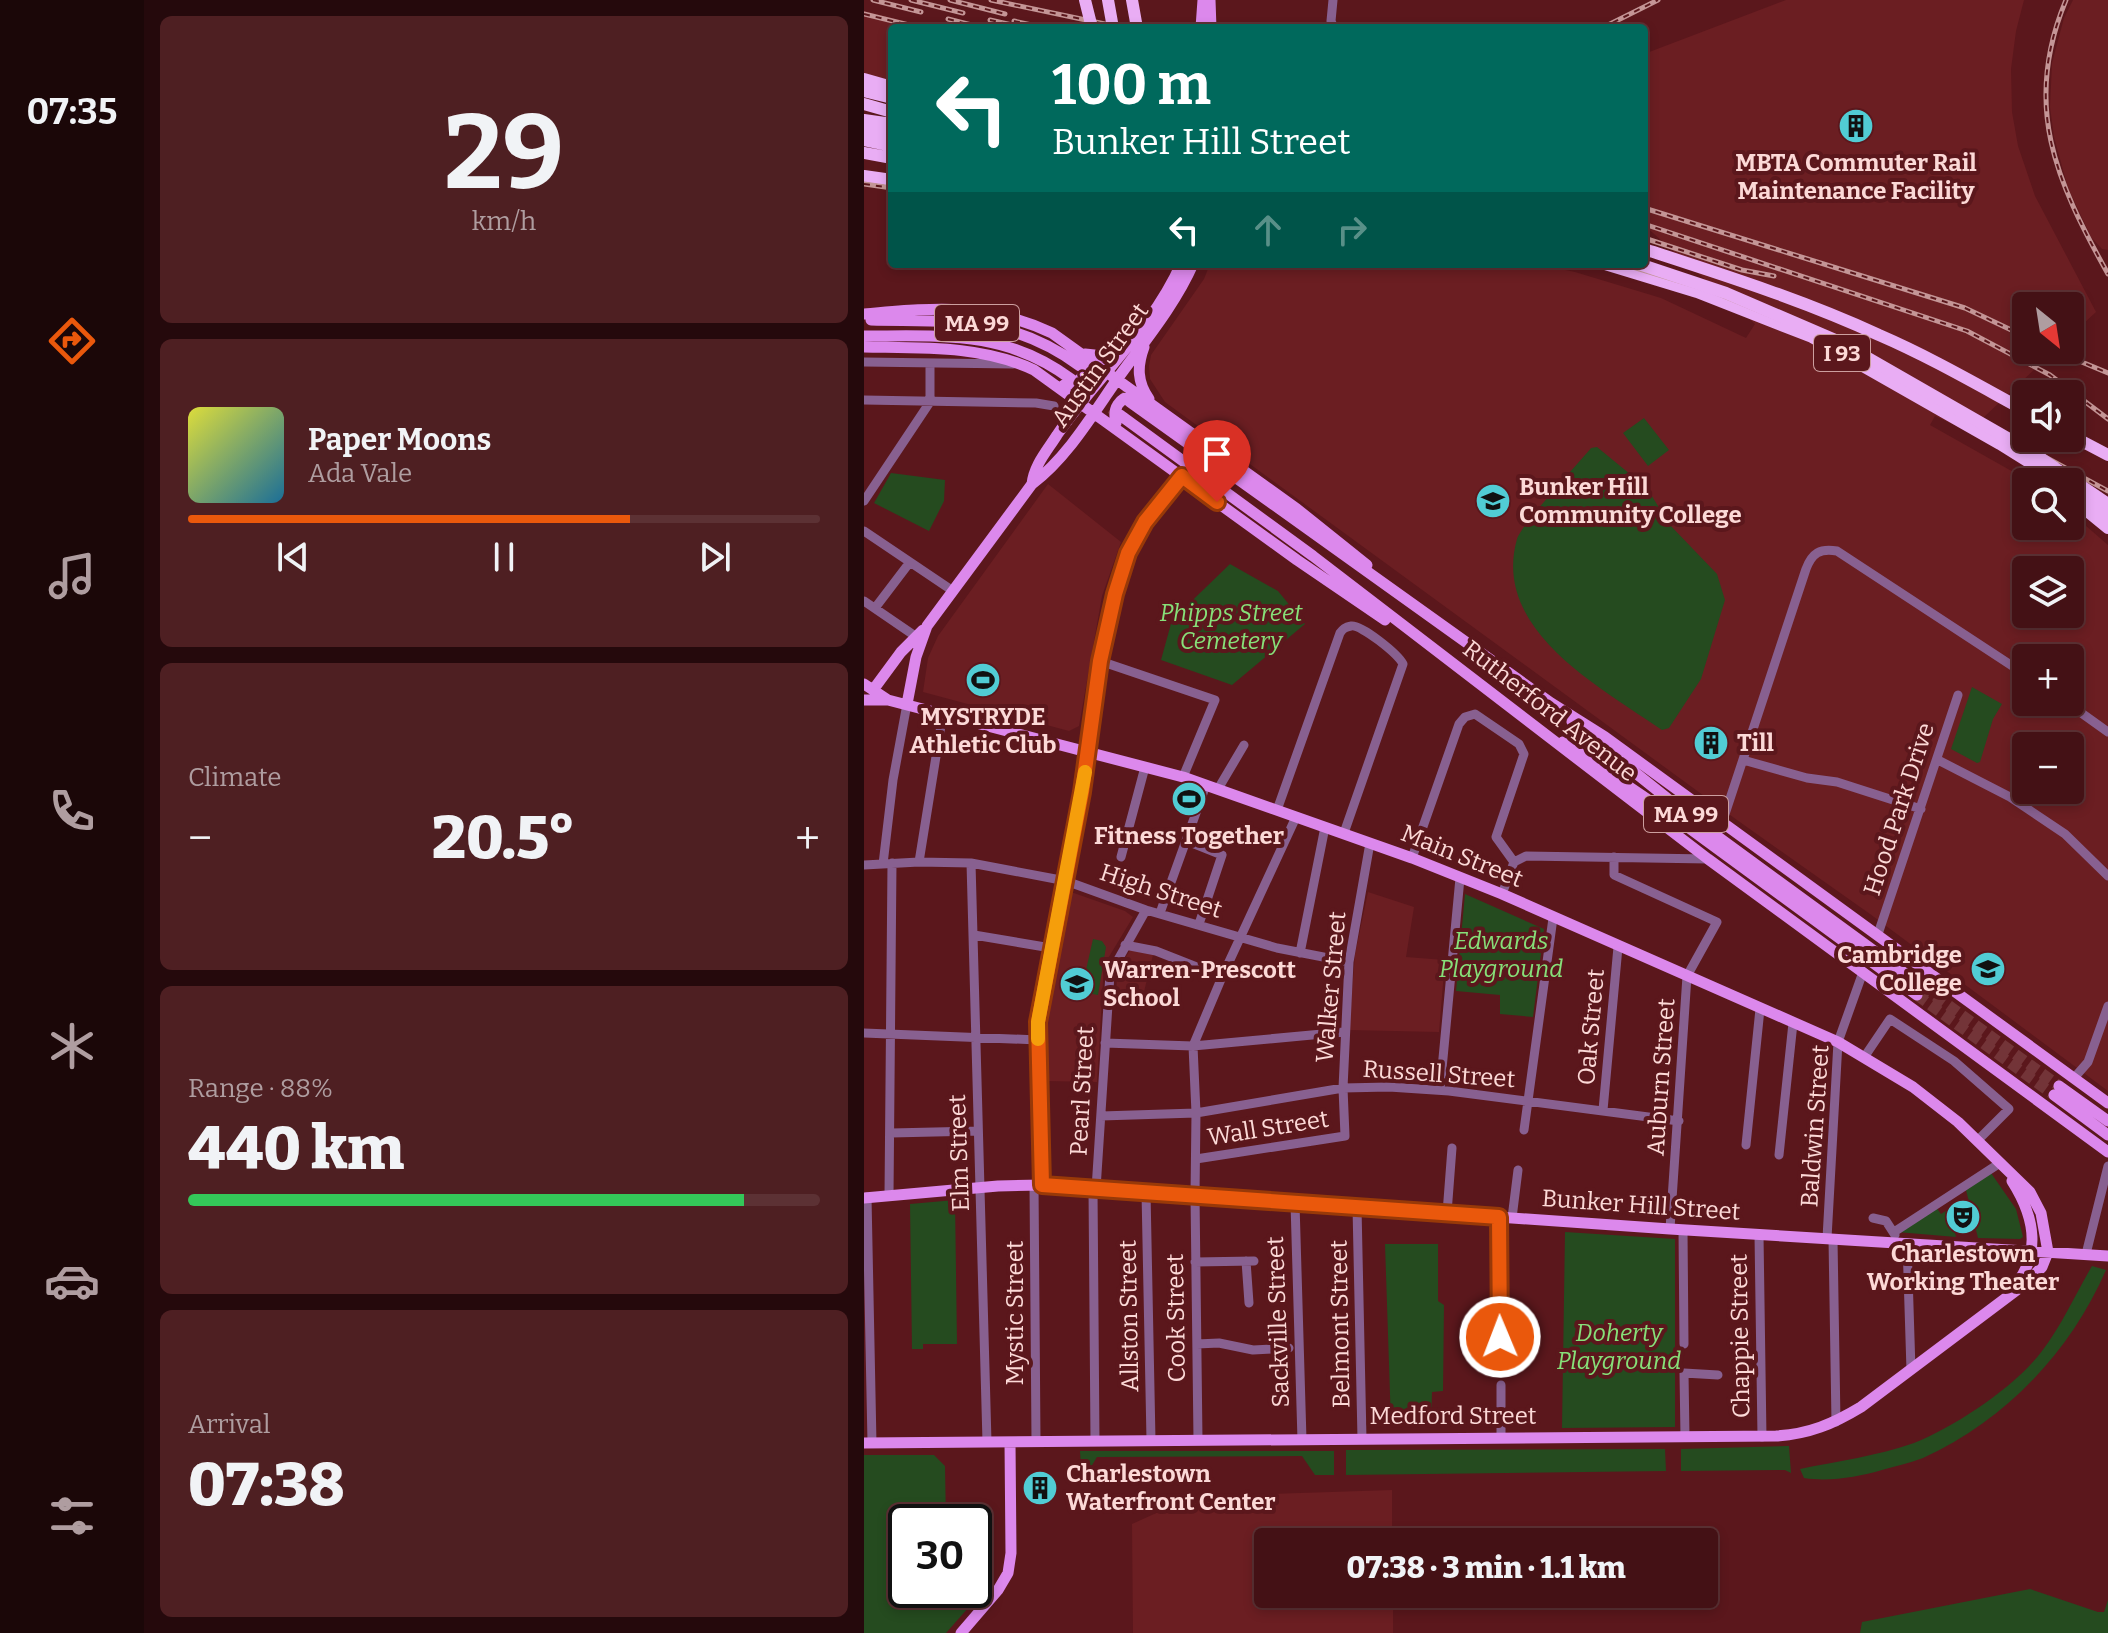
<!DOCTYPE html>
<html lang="en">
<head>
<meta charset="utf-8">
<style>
  body { margin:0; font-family:Bitter,serif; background:#4e1f22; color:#f1f3f6; height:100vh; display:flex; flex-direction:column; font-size:30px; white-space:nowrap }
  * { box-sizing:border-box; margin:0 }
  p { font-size:26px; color:#af9da0 }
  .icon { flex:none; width:44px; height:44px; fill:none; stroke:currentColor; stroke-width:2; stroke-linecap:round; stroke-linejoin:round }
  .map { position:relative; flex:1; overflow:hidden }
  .drawer { display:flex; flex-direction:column; gap:16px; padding:16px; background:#25090c; width:720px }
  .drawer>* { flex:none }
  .top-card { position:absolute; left:24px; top:24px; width:760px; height:244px; border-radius:8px; box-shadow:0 4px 12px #0003,0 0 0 2px #5c3134; background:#00695c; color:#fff; overflow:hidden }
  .needle { width:52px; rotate:150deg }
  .tools { position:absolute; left:1148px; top:292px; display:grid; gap:16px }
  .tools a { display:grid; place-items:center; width:72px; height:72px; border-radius:8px; background:#441115; box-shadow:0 4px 12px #0003,0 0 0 2px #5c3134; font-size:40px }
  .speed { position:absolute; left:24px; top:1504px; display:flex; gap:16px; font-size:40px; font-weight:700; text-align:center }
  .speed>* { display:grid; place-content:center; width:104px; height:104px; border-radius:50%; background:#441115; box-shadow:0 4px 12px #0003,0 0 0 2px #5c3134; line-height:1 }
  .speed .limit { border:4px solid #111; border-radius:12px; background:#fff; color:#111 }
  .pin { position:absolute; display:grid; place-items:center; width:68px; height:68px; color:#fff; margin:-82px -34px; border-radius:50% 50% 50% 0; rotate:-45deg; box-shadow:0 0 8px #0007 }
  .pin .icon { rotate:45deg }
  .me { position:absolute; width:88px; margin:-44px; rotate:359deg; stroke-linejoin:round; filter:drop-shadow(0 0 6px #0008) }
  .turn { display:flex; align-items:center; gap:28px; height:168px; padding:0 32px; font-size:36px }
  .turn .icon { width:104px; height:104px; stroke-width:2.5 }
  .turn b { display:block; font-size:56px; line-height:68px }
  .lanes { display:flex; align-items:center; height:76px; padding:0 32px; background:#0003; justify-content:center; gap:40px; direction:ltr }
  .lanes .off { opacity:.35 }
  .big { font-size:60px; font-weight:800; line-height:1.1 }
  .drawer .widget { flex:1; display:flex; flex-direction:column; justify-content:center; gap:12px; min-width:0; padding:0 28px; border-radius:12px; background:#4e1f22 }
  .drawer .dial { align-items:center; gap:0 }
  .dial b { font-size:104px; line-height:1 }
  .song { display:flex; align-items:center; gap:24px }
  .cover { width:96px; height:96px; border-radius:12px; background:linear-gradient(135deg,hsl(60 70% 55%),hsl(200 70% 35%)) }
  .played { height:8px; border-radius:4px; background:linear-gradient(90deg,#ea580c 70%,#5c3134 70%) }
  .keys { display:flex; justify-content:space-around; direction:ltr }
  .heat { display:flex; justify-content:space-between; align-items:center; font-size:44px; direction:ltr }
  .charge { height:12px; border-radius:6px; background:linear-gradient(90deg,#34c759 88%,#5c3134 0) }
  .trip { position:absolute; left:390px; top:1528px; width:464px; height:80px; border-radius:8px; background:#441115; box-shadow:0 4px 12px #0003,0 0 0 2px #5c3134; font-weight:800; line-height:80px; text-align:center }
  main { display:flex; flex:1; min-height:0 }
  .dock { display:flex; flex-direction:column; width:144px; justify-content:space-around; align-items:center; background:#1b0708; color:#af9da0 }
  .dock .icon { width:56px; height:56px }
  .dock .active { color:#ea580c }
  .dock b { font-size:36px; color:#f1f3f6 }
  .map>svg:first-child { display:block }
  .built { fill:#6b1e22; fill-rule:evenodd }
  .green { fill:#254b1f }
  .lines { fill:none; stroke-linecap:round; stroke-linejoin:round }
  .major-tunnel { stroke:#733438; stroke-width:11; stroke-dasharray:11 5.5; stroke-linecap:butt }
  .minor { stroke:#886090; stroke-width:9 }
  .major { stroke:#dc88ec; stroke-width:11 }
  .highway { stroke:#e9adf4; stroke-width:12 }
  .rail-casing { stroke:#c49596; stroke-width:5 }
  .rail { stroke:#5b171c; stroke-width:2; stroke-dasharray:6; stroke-linecap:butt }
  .highway-bridge { stroke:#e9adf4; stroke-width:12 }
  .route-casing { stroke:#983908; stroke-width:20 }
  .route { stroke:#ea580c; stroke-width:14 }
  .slow { stroke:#f59e0b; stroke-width:14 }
  .labels { text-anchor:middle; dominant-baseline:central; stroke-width:8; stroke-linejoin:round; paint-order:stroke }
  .shield { fill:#5b171c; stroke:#cc9f9f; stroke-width:2 }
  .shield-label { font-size:22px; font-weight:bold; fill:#fcd9d7 }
  .poi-label { font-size:24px; font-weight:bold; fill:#fcd9d7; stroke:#5b171c }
  .street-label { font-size:24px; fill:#fcd9d7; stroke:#5b171c }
  .park-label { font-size:24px; font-style:italic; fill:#87e079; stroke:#5b171c }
</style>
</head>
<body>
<main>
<nav class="dock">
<b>07:35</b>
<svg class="icon active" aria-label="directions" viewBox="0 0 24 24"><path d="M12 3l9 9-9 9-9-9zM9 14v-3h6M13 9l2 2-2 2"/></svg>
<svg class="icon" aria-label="music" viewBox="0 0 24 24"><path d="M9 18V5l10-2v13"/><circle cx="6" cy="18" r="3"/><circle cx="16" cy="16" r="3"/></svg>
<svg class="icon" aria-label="phone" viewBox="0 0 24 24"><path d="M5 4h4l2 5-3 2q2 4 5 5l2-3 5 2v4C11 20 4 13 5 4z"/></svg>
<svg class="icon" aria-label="climate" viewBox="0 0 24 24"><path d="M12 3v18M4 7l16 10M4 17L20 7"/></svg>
<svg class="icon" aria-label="car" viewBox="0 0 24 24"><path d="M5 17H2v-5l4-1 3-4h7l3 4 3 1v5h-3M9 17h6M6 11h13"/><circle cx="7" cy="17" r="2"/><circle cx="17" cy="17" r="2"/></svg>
<svg class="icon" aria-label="filters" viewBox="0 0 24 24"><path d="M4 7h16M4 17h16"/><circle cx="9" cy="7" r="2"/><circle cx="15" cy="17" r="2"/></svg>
</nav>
<section class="drawer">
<div class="widget dial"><b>29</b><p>km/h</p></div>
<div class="widget">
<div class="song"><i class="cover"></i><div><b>Paper Moons</b><p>Ada Vale</p></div></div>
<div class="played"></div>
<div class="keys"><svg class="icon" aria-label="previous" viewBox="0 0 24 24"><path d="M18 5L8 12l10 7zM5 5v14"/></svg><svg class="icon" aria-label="pause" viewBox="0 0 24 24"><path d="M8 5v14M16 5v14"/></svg><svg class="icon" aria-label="next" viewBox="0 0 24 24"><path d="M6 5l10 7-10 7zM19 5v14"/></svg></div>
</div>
<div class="widget"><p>Climate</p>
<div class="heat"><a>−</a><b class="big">20.5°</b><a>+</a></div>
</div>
<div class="widget"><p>Range · 88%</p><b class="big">440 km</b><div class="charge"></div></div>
<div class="widget"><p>Arrival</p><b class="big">07:38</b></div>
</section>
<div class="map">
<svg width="1244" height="1633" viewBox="0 0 1244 1633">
  <rect width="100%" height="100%" fill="#5b171c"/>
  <!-- built -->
  <path class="built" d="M922 0H1160L1152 31 1147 69 1148 112 1154 146 1171 196 1232 312 1206 336V306H1162V350H1191L1119 418 1095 427 1071 416 1066 425 1167 482H1162V526H1206V512L1244 545V1091L1006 914 873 820 301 402 286 379 285 366 287 355 340 279 346 264H674L711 272 797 298 882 338 891 324 780 225V54ZM1162 570H1206V614H1162ZM1162 658H1206V702H1162ZM1162 746H1206V790H1162Z
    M1209 0H1244V250L1238 249 1227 237 1219 220 1204 188 1190 137 1186 107 1188 63 1200 18Z
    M0 11 69 28H28V81L0 74Z
    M184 484 257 542 238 596 215 726 205 731 59 692 64 658 74 636Z
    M207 892 261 911 269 917 240 965 233 1082 182 1081 181 1012Z
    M504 892 550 907 542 957 581 960 575 1032 485 1030 491 954Z
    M266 950 289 955 278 1000 252 998 253 972Z
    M528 1490V1542H404V1594H529V1633H269L268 1524 299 1510 349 1496Z"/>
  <!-- green -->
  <path class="green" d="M780 418 805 450 784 466 759 433Z
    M733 447 783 488 805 524 853 574 861 600 837 679 805 728 798 730 789 724C729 683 628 627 653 539 657 525 714 464 727 448Z
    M27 473 81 480 80 501 65 531 10 503Z
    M366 564 414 591 441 624 368 685 297 660 308 620Z
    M1108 687 1138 704 1129 719 1116 762 1113 763 1087 749Z
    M601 894 680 929 669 1017 636 1014V995L592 991Z
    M229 939 238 941 242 947 234 995 217 992Z
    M1127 1173 1152 1209 1159 1237 1156 1239 1114 1238 1102 1190Z
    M91 1200 93 1344H59V1349H48L46 1204Z
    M1072 1207 1077 1214 1085 1209 1092 1237 1033 1232Z
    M701 1232 811 1239V1427L698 1428Z
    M521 1244H574V1301L580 1305 579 1391 568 1392 567 1424H527Z
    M1228 1266 1242 1270C1207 1351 1141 1421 1059 1458 1046 1463 1031 1466 1018 1470 994 1477 965 1482 940 1478L936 1469C974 1461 1013 1456 1050 1443 1092 1426 1151 1387 1178 1351 1198 1325 1212 1293 1228 1266Z
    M925 1446 927 1473 921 1470 817 1471V1449Z
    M801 1449 802 1471 482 1475V1450Z
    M216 1451H470V1475H451L438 1456 233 1457 227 1467H217Z
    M0 1455H70L81 1466 82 1522H42V1590H86L105 1607 82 1633H0Z
    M1166 1589 1234 1612H1240L1244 1600V1633H996L998 1622Z"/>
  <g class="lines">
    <!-- major-tunnel -->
    <path class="major-tunnel" d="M216 366 265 402
      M207 379 256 415
      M1058 986 1195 1086
      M1053 995 1190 1095"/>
    <!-- minor -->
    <path class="minor" d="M469 0 467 21 470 28
      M0 362 149 364
      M0 400 172 403 190 406
      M0 501 66 402V363
      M0 531 89 591
      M0 601 57 640
      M11 608 46 562
      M236 661 351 700 319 777
      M1202 702 1244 732
      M879 760 943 778 973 782 1057 809
      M1074 760 1146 797 1201 834 1244 876
      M354 789 380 745
      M413 810 476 633C479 629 481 627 487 626 497 624 534 654 539 664L480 833
      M858 823 942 569C948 553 956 548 973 551L1162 675
      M323 841 358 855 335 924
      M257 857 281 767
      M750 857V875L853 922 823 976 806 1229
      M548 858 595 724 601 717 611 714 655 744 660 754 632 837 650 862
      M55 862 79 713
      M107 863 123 1442
      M19 864 29 780 43 704
      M0 865 55 862 107 863 202 881 282 910 413 948 485 962
      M638 894 650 862 662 856 844 859
      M296 913 342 785
      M1014 934 1094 695
      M110 935 187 948
      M261 945 292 951 358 977
      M436 953 461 827
      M0 1033 174 1040
      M241 1043 329 1046 480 1032
      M1001 1056 1026 1019 1090 1061 1145 1109 1114 1140
      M1210 1078 1224 1062 1244 1006
      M576 1090 596 878
      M739 1110 754 947
      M237 1116 332 1113 479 1088 525 1087 585 1091 815 1121
      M660 1130 689 918
      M27 1133 114 1131
      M882 1145 896 1009
      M915 1155 929 1023
      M332 1159 481 1136 479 1088 485 962 506 843
      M170 1184 172 1441
      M178 1185 174 1022 222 765 236 661 264 553 281 522 318 476
      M229 1189 231 1441
      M232 1189 246 974 282 910
      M282 1192 287 1440
      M25 1195 28 863
      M3 1197 8 1443
      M431 1203 438 1440
      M493 1207 498 1439
      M583 1213 588 1148
      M635 1217 636 1337
      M648 1218 654 1170
      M1009 1218 1022 1221 1031 1235
      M819 1230 820 1344
      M1030 1232 1136 1163
      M895 1235 898 1437
      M963 1238 974 1042 999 972
      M969 1239 972 1422
      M1043 1243 1047 1370
      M1222 1254 1244 1166
      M382 1261 385 1303
      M331 1262 390 1261
      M333 1344 355 1343 389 1350 425 1348
      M821 1437 820 1373 854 1375
      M637 1438V1385
      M334 1440 331 1195 332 1113 329 1046 358 977 432 817"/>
    <!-- major -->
    <path class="major" d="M346 0 347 28
      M337 28 339 0
      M0 314C69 308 123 302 188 333L433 509 503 565
      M7 320C90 322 146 315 216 366
      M0 336C78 336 141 330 207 379
      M0 347C57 348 117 345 170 370L433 560 521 620
      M280 347C273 366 273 382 285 399
      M221 354 240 356 258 348
      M200 385C216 384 223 375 221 360
      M266 402 687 703 741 737 1244 1103
      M256 415 449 556 844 859 1244 1152
      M252 423C248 408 255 398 270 395
      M168 484C170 465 183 451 193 435 232 378 289 328 317 264
      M0 684 24 700 319 777 548 858 638 894 974 1042 1049 1087 1094 1122 1166 1192 1177 1213 1184 1252 1178 1267 1162 1283 997 1407C969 1424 945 1434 912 1436L0 1443
      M9 690 37 652 59 630
      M0 700H23
      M43 704 52 657 63 626 168 484C203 458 229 414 254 378 280 342 311 305 329 264
      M708 722 824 815 1058 986
      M699 742 817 822 1053 995
      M1195 1086 1244 1121
      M1190 1095 1244 1135
      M1148 1181C1171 1217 1178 1256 1148 1289
      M0 1198 134 1186 178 1185 806 1229 1244 1256
      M97 1633 134 1590 144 1573 147 1553 146 1442"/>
    <!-- highway -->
    <path class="highway" d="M268 0 273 28
      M0 79 28 87
      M0 91 28 98
      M0 104 28 112
      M0 120 28 124
      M0 128 28 135
      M0 140 28 146
      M0 153 28 158
      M0 176 28 180
      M780 249C860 275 939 300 1015 335 1066 357 1114 385 1162 411
      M741 264 833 292 948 337 1136 444 1197 482
      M1206 435 1244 455
      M1206 488 1244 515
      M1206 497 1244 528"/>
    <defs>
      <path id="rail" d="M9 0 57 12
        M47 0 99 13
        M86 0 141 14
        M127 0 260 28
        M1202 0C1158 105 1192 181 1244 274
        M0 14 57 28
        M84 19 119 28
        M126 20 161 28
        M150 21 181 28
        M738 28 794 0
        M0 184 28 188
        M780 208 1101 308 1162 337
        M780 224 1103 331 1186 375 1244 419
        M780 238 878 270 910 276
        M759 264 845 290 959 337 1244 491
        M1189 350 1244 373"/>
    </defs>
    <!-- rail casing -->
    <use href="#rail" class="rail-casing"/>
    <!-- rail -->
    <use href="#rail" class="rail"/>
    <!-- highway-bridge -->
    <path class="highway-bridge" d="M221 0 228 28
      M244 0 249 28
      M775 264 862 293 976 342 1166 451 1244 504"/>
  </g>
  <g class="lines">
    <defs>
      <path id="route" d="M353 502 318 476 281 522 264 553 251 594 236 661 218 792 174 1022 178 1185 635 1217 636 1337"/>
    </defs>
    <!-- route casing -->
    <use href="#route" class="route-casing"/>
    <!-- route -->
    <use href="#route" class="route"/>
    <!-- slow -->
    <path class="slow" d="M174 1039V1022L221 772"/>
  </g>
  <!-- icons -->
  <defs>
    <symbol id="building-disc" viewBox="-11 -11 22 22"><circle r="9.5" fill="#51ccd4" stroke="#5b171c"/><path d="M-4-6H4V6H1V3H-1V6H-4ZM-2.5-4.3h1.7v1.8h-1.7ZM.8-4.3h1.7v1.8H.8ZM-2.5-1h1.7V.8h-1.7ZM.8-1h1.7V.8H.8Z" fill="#111"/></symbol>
    <symbol id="university-disc" viewBox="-11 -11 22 22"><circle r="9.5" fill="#51ccd4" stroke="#5b171c"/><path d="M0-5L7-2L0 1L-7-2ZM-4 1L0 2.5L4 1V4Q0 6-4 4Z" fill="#111"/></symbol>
    <symbol id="stadium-disc" viewBox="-11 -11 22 22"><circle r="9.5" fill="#51ccd4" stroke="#5b171c"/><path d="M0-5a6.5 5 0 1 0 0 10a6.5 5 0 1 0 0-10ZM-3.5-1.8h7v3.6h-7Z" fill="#111"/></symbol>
    <symbol id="school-disc" viewBox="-11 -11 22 22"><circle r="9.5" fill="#51ccd4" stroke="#5b171c"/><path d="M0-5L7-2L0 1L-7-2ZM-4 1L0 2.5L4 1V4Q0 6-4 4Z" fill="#111"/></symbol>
    <symbol id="theatre-disc" viewBox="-11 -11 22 22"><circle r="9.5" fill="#51ccd4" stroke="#5b171c"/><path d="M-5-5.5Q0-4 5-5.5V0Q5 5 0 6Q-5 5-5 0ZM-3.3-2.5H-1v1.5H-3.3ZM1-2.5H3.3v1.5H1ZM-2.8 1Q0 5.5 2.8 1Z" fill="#111"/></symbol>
  </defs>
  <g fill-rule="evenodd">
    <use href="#building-disc" x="972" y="106" width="40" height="40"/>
    <use href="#university-disc" x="609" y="481" width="40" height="40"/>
    <use href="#stadium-disc" x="99" y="660" width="40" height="40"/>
    <use href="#building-disc" x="827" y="723" width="40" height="40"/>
    <use href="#stadium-disc" x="305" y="779" width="40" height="40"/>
    <use href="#university-disc" x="1104" y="949" width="40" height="40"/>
    <use href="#school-disc" x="193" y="964" width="40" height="40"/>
    <use href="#theatre-disc" x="1079" y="1197" width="40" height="40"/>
    <use href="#building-disc" x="156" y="1468" width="40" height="40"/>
  </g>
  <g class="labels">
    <!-- shield labels -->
    <g class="shield">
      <rect x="71" y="305" width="84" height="36" rx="6"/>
      <rect x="950" y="335" width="56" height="36" rx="6"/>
      <rect x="780" y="796" width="84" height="36" rx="6"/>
    </g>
    <g class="shield-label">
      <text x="113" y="323">MA 99</text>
      <text x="978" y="353">I 93</text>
      <text x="822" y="814">MA 99</text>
    </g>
    <!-- poi labels -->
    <g class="poi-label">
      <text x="992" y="163">MBTA Commuter Rail<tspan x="992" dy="28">Maintenance Facility</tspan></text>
      <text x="655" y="487" text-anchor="start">Bunker Hill<tspan x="655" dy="28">Community College</tspan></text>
      <text x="119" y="717">MYSTRYDE<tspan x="119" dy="28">Athletic Club</tspan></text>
      <text x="873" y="743" text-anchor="start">Till</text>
      <text x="325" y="836">Fitness Together</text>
      <text x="1098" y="955" text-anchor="end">Cambridge<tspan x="1098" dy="28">College</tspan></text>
      <text x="239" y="970" text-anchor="start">Warren-Prescott<tspan x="239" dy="28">School</tspan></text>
      <text x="1099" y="1254">Charlestown<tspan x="1099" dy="28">Working Theater</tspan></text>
      <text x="202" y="1474" text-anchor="start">Charlestown<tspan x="202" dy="28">Waterfront Center</tspan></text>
    </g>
    <!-- street labels -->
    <g class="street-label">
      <text transform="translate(236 365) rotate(-54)">Austin Street</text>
      <text transform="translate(686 711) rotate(38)">Rutherford Avenue</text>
      <text transform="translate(1035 809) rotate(-72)">Hood Park Drive</text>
      <text transform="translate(598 856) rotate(22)">Main Street</text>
      <text transform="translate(297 891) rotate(18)">High Street</text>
      <text transform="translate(467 987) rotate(-85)">Walker Street</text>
      <text transform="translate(727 1027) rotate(-85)">Oak Street</text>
      <text transform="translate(575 1074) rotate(4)">Russell Street</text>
      <text transform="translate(797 1077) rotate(-86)">Auburn Street</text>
      <text transform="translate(218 1091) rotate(-87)">Pearl Street</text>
      <text transform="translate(951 1126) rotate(-86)">Baldwin Street</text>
      <text transform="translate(404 1128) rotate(-9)">Wall Street</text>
      <text transform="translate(95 1153) rotate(-92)">Elm Street</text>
      <text transform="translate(777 1205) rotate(4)">Bunker Hill Street</text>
      <text transform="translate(151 1313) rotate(-90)">Mystic Street</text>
      <text transform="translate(265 1316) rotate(-91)">Allston Street</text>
      <text transform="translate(312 1318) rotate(-91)">Cook Street</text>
      <text transform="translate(414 1322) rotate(-92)">Sackville Street</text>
      <text transform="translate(476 1324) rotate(-91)">Belmont Street</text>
      <text transform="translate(876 1336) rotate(-91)">Chappie Street</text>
      <text x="589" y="1416">Medford Street</text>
    </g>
    <!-- park labels -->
    <g class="park-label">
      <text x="367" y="613">Phipps Street<tspan x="367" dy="28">Cemetery</tspan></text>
      <text x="637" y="941">Edwards<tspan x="637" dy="28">Playground</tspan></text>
      <text x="755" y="1333">Doherty<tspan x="755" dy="28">Playground</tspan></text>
    </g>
  </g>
</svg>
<div class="tools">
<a><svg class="needle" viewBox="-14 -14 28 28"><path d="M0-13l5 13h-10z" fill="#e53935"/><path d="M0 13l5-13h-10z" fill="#af9da0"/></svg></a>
<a><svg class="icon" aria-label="sound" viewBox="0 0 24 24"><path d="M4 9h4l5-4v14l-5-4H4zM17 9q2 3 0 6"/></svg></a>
<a><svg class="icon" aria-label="search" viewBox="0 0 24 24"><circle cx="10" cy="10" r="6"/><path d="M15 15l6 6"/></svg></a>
<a><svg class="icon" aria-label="layers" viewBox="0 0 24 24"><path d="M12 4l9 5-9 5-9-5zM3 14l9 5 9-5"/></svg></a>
<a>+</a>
<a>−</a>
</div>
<div class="speed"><div class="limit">30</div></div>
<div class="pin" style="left:353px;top:502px;background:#d93025"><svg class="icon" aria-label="arrive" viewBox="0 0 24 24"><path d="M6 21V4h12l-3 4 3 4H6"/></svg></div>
<svg class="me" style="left:636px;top:1337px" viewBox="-20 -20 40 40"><circle r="17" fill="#ea580c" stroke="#fff" stroke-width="3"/><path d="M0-11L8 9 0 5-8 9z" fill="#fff"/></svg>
<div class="trip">07:38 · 3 min · 1.1 km</div>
<div class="top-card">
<div class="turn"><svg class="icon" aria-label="left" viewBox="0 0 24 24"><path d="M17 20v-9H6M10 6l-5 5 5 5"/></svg><div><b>100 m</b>Bunker Hill Street</div></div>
<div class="lanes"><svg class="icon" aria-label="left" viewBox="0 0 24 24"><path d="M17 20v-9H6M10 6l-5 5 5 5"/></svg><svg class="icon off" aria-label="ahead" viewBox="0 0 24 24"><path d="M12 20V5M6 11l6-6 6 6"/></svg><svg class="icon off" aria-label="right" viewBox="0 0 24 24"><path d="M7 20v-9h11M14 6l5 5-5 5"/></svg></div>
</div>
</div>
</main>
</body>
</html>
